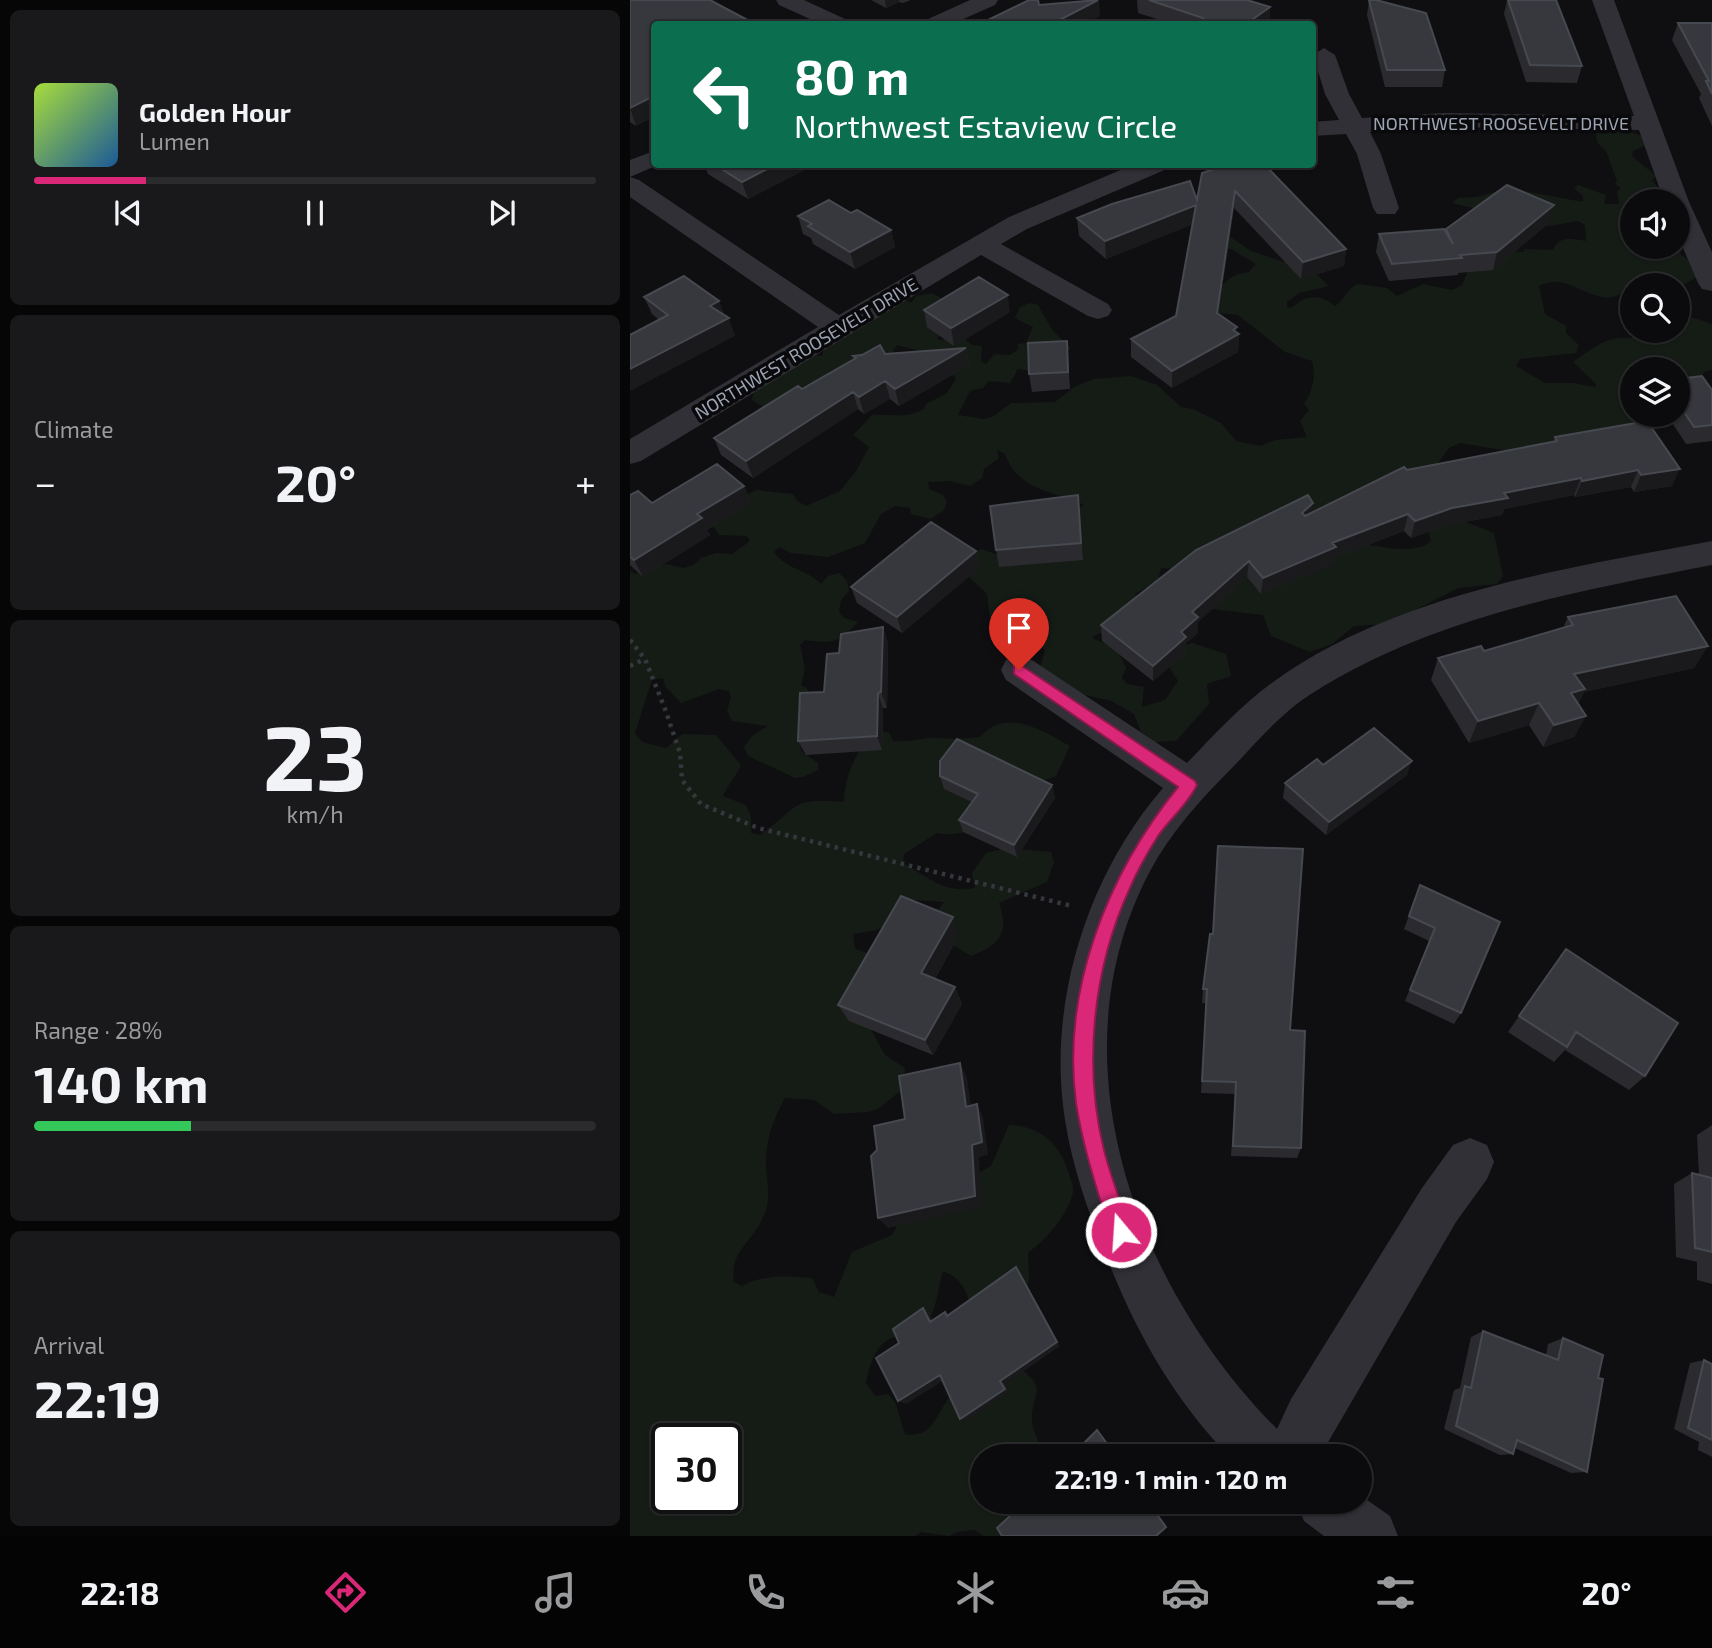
<!DOCTYPE html>
<html lang="en">
<head>
<meta charset="utf-8">
<style>
  body { margin:0; font-family:"Exo 2",sans-serif; background:#19191b; color:#f1f3f6; height:100vh; display:flex; flex-direction:column; font-size:26px; white-space:nowrap }
  * { box-sizing:border-box; margin:0 }
  p { font-size:23px; color:#9a9b9d }
  .icon { flex:none; width:38px; height:38px; fill:none; stroke:currentColor; stroke-width:2; stroke-linecap:round; stroke-linejoin:round }
  .map { position:relative; flex:1; overflow:hidden }
  .side { display:flex; flex-direction:column; gap:10px; padding:10px; background:#060607; width:630px }
  .side>* { flex:none }
  .top-card { position:absolute; left:21px; top:21px; width:665px; height:147px; border-radius:7px; box-shadow:0 2px 5px #0004,0 0 0 2px #2b2b2e; background:#0b6e4f; color:#fff; overflow:hidden }
  .controls { position:absolute; left:990px; top:189px; display:grid; gap:14px }
  .controls a { display:grid; place-items:center; width:70px; height:70px; border-radius:50%; background:#0b0b0d; box-shadow:0 2px 5px #0004,0 0 0 2px #2b2b2e; font-size:35px }
  .speed { position:absolute; left:21px; top:1423px; display:flex; gap:14px; font-size:35px; font-weight:700; text-align:center }
  .speed>* { display:grid; place-content:center; width:91px; height:91px; border-radius:50%; background:#0b0b0d; box-shadow:0 2px 5px #0004,0 0 0 2px #2b2b2e; line-height:1 }
  .speed .limit { border:4px solid #111; border-radius:10px; background:#fff; color:#111 }
  .pin { position:absolute; display:grid; place-items:center; width:60px; height:60px; color:#fff; margin:-72px -30px; border-radius:50% 50% 50% 0; rotate:-45deg; box-shadow:0 0 7px #0007 }
  .pin .icon { rotate:45deg }
  .me { position:absolute; width:77px; margin:-38px; rotate:342deg; stroke-linejoin:round; filter:drop-shadow(0 0 5px #0008) }
  .turn { display:flex; align-items:center; gap:24px; height:147px; padding:0 28px; font-size:32px }
  .turn .icon { width:91px; height:91px; stroke-width:2.5 }
  .turn b { display:block; font-size:49px; line-height:60px }
  .big { font-size:52px; font-weight:700; line-height:1.1 }
  .side .card { flex:1; display:flex; flex-direction:column; justify-content:center; gap:10px; min-width:0; padding:0 24px; border-radius:10px; background:#19191b }
  .side .dial { align-items:center; gap:0 }
  .dial b { font-size:91px; line-height:1 }
  .song { display:flex; align-items:center; gap:21px }
  .cover { width:84px; height:84px; border-radius:10px; background:linear-gradient(135deg,hsl(80 70% 55%),hsl(210 70% 35%)) }
  .played { height:7px; border-radius:4px; background:linear-gradient(90deg,#db2777 20%,#2b2b2e 20%) }
  .keys { display:flex; justify-content:space-around; direction:ltr }
  .heat { display:flex; justify-content:space-between; align-items:center; font-size:38px; direction:ltr }
  .charge { height:10px; border-radius:5px; background:linear-gradient(90deg,#34c759 28%,#2b2b2e 0) }
  .trip { position:absolute; left:340px; top:1444px; width:402px; height:70px; border-radius:35px; background:#0b0b0d; box-shadow:0 2px 5px #0004,0 0 0 2px #2b2b2e; font-weight:700; line-height:70px; text-align:center }
  .menu { display:flex; height:112px; justify-content:space-around; align-items:center; background:#040405; color:#9a9b9d }
  .menu .icon { width:49px; height:49px }
  .menu .selected { color:#db2777 }
  .menu b { font-size:32px; color:#f1f3f6 }
  main { display:flex; flex:1; min-height:0 }
  .map>svg:first-child { display:block }
  .green { fill:#151c16; fill-rule:evenodd }
  .lines { fill:none; stroke-linecap:round; stroke-linejoin:round }
  .path { stroke:#36373d; stroke-width:4.5; stroke-dasharray:3.5 5; stroke-linecap:butt }
  .minor { fill:#303036; fill-rule:evenodd }
  .wall { fill:#2b2b2f }
  .shaded-wall { fill:#1a1a1d }
  .building { fill:#37383d; stroke:#474950; stroke-width:2 }
  .route { fill:#db2777; stroke:#8e194d; stroke-width:2 }
  .labels { text-anchor:middle; dominant-baseline:central; stroke-width:7; stroke-linejoin:round; paint-order:stroke }
  .far-street-label { font-size:18px; fill:#9ea4b3; stroke:#0a0a0c }
</style>
</head>
<body>
<main>
<section class="side">
<div class="card">
<div class="song"><i class="cover"></i><div><b>Golden Hour</b><p>Lumen</p></div></div>
<div class="played"></div>
<div class="keys"><svg class="icon" aria-label="previous" viewBox="0 0 24 24"><path d="M18 5L8 12l10 7zM5 5v14"/></svg><svg class="icon" aria-label="pause" viewBox="0 0 24 24"><path d="M8 5v14M16 5v14"/></svg><svg class="icon" aria-label="next" viewBox="0 0 24 24"><path d="M6 5l10 7-10 7zM19 5v14"/></svg></div>
</div>
<div class="card"><p>Climate</p>
<div class="heat"><a>−</a><b class="big">20°</b><a>+</a></div>
</div>
<div class="card dial"><b>23</b><p>km/h</p></div>
<div class="card"><p>Range · 28%</p><b class="big">140 km</b><div class="charge"></div></div>
<div class="card"><p>Arrival</p><b class="big">22:19</b></div>
</section>
<div class="map">
<svg width="1082" height="1536" viewBox="0 0 1082 1536">
  <rect width="100%" height="100%" fill="#0f0f11"/>
  <!-- green -->
  <path class="green" d="M971 128H989L1020 139 1018 144 1003 151 1002 156 1026 176 1022 180 1029 189 1024 197 1026 201H1003V247H1048V220L1055 242 1050 254 1063 263 1068 276 1048 288V285H1003V292C991 291 984 300 972 297 950 293 932 273 909 286L915 314 936 326V333L949 345 946 353 890 359 886 366 915 383H943L965 387 967 385 943 362C967 345 981 332 1015 340L1024 331H1048V306L1058 316 1082 324V370L1075 371 1048 408V369H1003L1004 424 885 452 830 443 819 448 802 471 716 541C739 543 783 558 801 541L797 527 818 515 864 533 873 576 867 584 828 588 758 624 724 626 702 644 680 652 641 636 633 615 573 608 548 569 531 568 528 581 505 594 508 604 491 638 469 633 462 638 486 648 496 668 492 678 497 684 514 687 512 707 535 700 548 681 537 664 543 649 562 643 596 654 601 676 577 684 579 704 546 741 524 742 512 735 504 714 481 701 451 694 410 669 415 649 390 644 378 627 360 620 357 594 336 574 342 553 351 549 377 558 454 505C430 493 404 493 385 472 380 467 378 459 374 453L367 450 369 458 354 469 352 478 340 486 320 481 298 482 299 489 313 495 317 502 313 511 300 519 281 514 280 508 265 506 251 514 235 543 198 557 161 553 149 547 144 552C154 568 178 570 191 584L198 576 209 573 217 581 219 591 211 600 209 612 214 618 228 622C208 643 204 644 175 640L170 645 175 669 171 685 177 688 183 702 170 739 171 751 188 763V770L173 777 165 778 118 756 114 747 122 736 138 726 102 721 97 710 101 698 99 691 89 689 51 703 35 686 33 678 22 680 5 733 12 742 36 748 52 734 86 735 111 765C106 777 98 784 93 796L116 805 121 817V833L130 835C172 805 158 798 214 802 215 773 227 750 246 729L259 733 263 741C280 743 298 736 309 738 323 739 335 739 350 737 376 707 412 730 440 746L426 776 413 781C384 802 346 842 307 833L274 854 273 863C299 877 313 894 345 888L342 873 356 853 378 848 421 852 424 862 417 882 369 903C380 934 369 945 341 956L313 939 304 916 314 902 269 899 264 919 247 930 223 934 225 949 238 953 253 984 236 1021 255 1055 275 1068 273 1089 248 1109 237 1112 204 1114 184 1100 155 1098C144 1117 136 1139 136 1161 136 1179 142 1198 134 1215 123 1243 99 1250 104 1282L112 1286C135 1274 157 1276 182 1278L189 1292 204 1297 222 1252 262 1235 274 1213 361 1166 379 1125C409 1126 429 1143 438 1171 440 1178 444 1185 443 1192 437 1217 417 1238 398 1253L399 1280 392 1313 343 1321C339 1298 337 1281 313 1271 307 1289 307 1319 289 1330 281 1335 270 1335 262 1338 245 1344 239 1368 236 1383L245 1396 258 1394 265 1402 275 1434C308 1440 307 1403 326 1392 345 1381 369 1375 388 1367 420 1390 401 1391 402 1420 403 1434 410 1443 415 1456H352V1502H404L384 1536H354L344 1530 327 1532 319 1536 291 1532 285 1536H0V571L5 574 37 564 53 568 64 565 71 558 86 553 102 554 120 541 117 536 89 535 82 525 110 498 126 490 163 494 167 501 176 506 210 491 226 471 239 447 223 435 242 415C263 414 275 419 294 409L296 404 317 393 326 379 324 375 303 381 286 350 267 345 261 355 147 407H133L122 400 124 389 175 354 192 356 195 346 274 301 282 302 286 296 302 293 313 299 308 340 332 337 342 345 352 346 351 361 356 364 364 354 380 355 389 349 387 344 396 343 403 327 385 318 390 307 399 303 408 305 423 331 441 348 407 372 388 369 380 383 359 381 353 388 340 391 328 415 354 419 364 416 381 403 425 402 444 387 464 379 501 376 527 385 551 407 563 409 591 423 606 441 630 446 646 440 677 437 670 421 679 410 674 404C683 391 686 376 682 361L655 352 608 315 578 312C588 289 594 275 619 272L626 264 601 249H589L596 234 621 251 684 272 699 286 669 293 657 302V307L661 308C676 295 690 293 705 306 714 301 715 290 728 284L757 288 767 296 793 284 822 290 832 285 839 269 882 251 893 252 895 249 923 250C928 235 944 239 956 241L955 225 948 221 919 226 822 203 828 198 847 197 878 188 953 202V196L944 188 948 185 976 195 974 204H989L987 191 991 188 985 184 987 181 976 151 967 142 966 134ZM37 1438H96V1498H37Z"/>
  <g class="lines">
    <!-- path -->
    <path class="path" d="M0 640 15 659 35 709 50 753 52 780 71 804 128 828 442 906
      M0 666 15 659"/>
    <!-- minor -->
    <path class="minor" d="M146 0H174L215 19 218 24H191L149 5Z
      M340 0H368L365 5 322 24H295L298 19Z
      M962 0H984L1059 202 1082 252V291L1072 289 1068 283 1048 236V201H1034L1009 130 813 127 740 132 751 154 769 208 765 214H747L743 208 727 154 716 134 682 136V122L709 120 695 94 683 55 694 48 705 55 719 94 732 118 813 113 1004 116Z
      M24 151V164H30L0 177 9 180 209 315 379 217 505 164H540L537 169 397 229 371 244 478 304 482 310 478 316 468 319 458 316 351 255 11 461 0 464V439L188 327 0 197V160Z
      M1082 541V565C944 592 802 617 681 694 651 713 627 742 602 768 570 800 540 833 519 873 421 1061 507 1288 647 1429L661 1399 792 1188 823 1145 840 1138 857 1145 864 1162 857 1179 826 1222 690 1456H599C545 1401 507 1334 479 1263 458 1213 439 1158 433 1105 420 994 460 872 533 788L376 680 371 670 376 660 389 656 402 660 557 763C585 734 613 703 646 680 768 593 938 568 1082 541Z
      M730 1495 760 1516 768 1536H694L674 1521 666 1502H730Z"/>
  </g>
  <!-- wall -->
  <path class="wall" d="M0 0 6 126 0 122Z
    M241 0H281L273 3 269 2 256 8Z
    M507 0H617L640 7 639 24H543L508 13Z
    M739 0H746L815 70 812 87H755L737 15Z
    M877 0H926L952 66 947 83 896 82 874 14Z
    M1048 23H1082V126L1069 98 1071 94 1042 40Z
    M74 164H186L118 199 78 174Z
    M581 166 716 249 714 266 671 279 604 208 588 314 607 327 606 332 609 334 608 352 542 388 501 357V339L546 316 563 224 476 259 449 236 447 218 567 200 581 170Z
    M221 213 261 230 265 247 225 269 183 244 181 238 173 234 168 216Z
    M919 223 863 270 828 273V275L759 281 746 252 749 234 816 232V229Z
    M14 297 89 301 94 315 105 336 29 320 22 314Z
    M294 310 380 312 324 346 297 327Z
    M437 341 440 389 402 392 399 374Z
    M336 348 339 365 269 406 260 399 234 414 228 409 123 478 91 455 84 438 224 360 223 356Z
    M1048 379 1082 390V441L1056 444 1037 415H1048Z
    M1017 421 1042 486 1004 492 1001 487 945 497 944 495 874 509 872 515 817 525 781 538 774 531 704 558 703 564 631 594 617 577 568 622V633L556 643V653L523 681 472 641 471 625 682 512 777 470 923 442 925 437Z
    M114 486 121 502 77 530 80 535 13 577 0 565V495L22 503Z
    M448 495 453 560 369 567 366 550Z
    M346 551 350 567 272 633 227 603 221 587Z
    M938 617 1078 646 1064 668 954 692 948 704 956 716 944 737 913 747 899 725 839 743 801 680 808 658 854 651 933 628Z
    M253 627 258 643 257 708H253L252 750 176 755 168 741 194 692 209 653Z
    M693 765 777 775 696 835 653 798 655 783Z
    M310 776 422 785 425 798 387 857 333 832 329 820 342 802 314 789Z
    M790 885 870 922 831 1013 824 1024 775 1001 799 941 774 929Z
    M582 934 660 1030 671 1148 667 1158 601 1156 605 1094 571 1093 576 1003H572L573 989Z
    M329 935 305 979 325 987 332 1004 303 1055 219 1021 208 1005Z
    M936 949 1015 1076 999 1090 935 1050 924 1062 878 1032Z
    M1082 1125V1284L1067 1280V1262L1046 1257 1044 1184 1062 1173 1069 1175 1067 1135Z
    M853 1331 916 1355 918 1344 933 1338 968 1378 957 1472 941 1473 885 1448 883 1454 870 1455 814 1429 824 1390 830 1388 841 1337Z
    M1074 1360 1082 1364V1457L1068 1450 1069 1442 1044 1429 1060 1363Z"/>
  <!-- shaded-wall -->
  <path class="shaded-wall" d="M255 0H269V2L256 8Z
    M469 0 470 16 454 24H422Z
    M640 7 639 24H616Z
    M24 96V117L6 126 0 108Z
    M147 164H186L118 199 112 182Z
    M605 191 604 208 586 330 587 313Z
    M566 205V223L476 259 475 241Z
    M924 205 919 223 863 270 867 252Z
    M261 230 265 247 225 269 220 252Z
    M716 249 714 266 671 279 673 262Z
    M378 295 380 312 324 346 321 328Z
    M89 301 95 319 80 306Z
    M99 318 105 336 0 391V369Z
    M607 327 606 336 609 334 608 352 542 388V371Z
    M336 348 339 365 269 406 265 389Z
    M255 381 260 399 234 414 229 397Z
    M223 392 228 409 123 478 116 461Z
    M1050 469 1042 486 1004 492 1011 475Z
    M1008 470 1001 487 945 497 952 481Z
    M951 478 944 495 874 509 872 515 817 525 781 538 785 521 822 508 874 493Z
    M114 486 121 502 77 530 80 535 13 577 4 560 67 514Z
    M683 503 681 520 672 513Z
    M778 514 774 531 704 558 703 564 631 594 633 578 702 543Z
    M346 551 350 567 272 633 267 617Z
    M619 561 617 577 568 622V633L556 643V653L523 681V666L551 632 562 612Z
    M253 627 258 643 257 708 251 692Z
    M1078 646 1064 668 954 692 944 711 940 695 944 674Z
    M248 693 253 708 252 750 247 736Z
    M909 703 899 725 839 743 848 721Z
    M956 716 944 737 913 747 924 725Z
    M782 761 777 775 696 835 699 822Z
    M422 785 425 798 387 857 384 845Z
    M323 917 329 935 299 989 291 973Z
    M325 987 332 1004 303 1055 295 1040Z
    M330 1063 337 1077 343 1120 336 1107Z
    M347 1104 353 1117 358 1155 349 1157 352 1207 258 1228 248 1218 342 1145Z
    M386 1267 430 1346 375 1384 379 1392 336 1421 330 1419 370 1381Z
    M293 1308 299 1312 306 1327 300 1322Z
    M310 1375 316 1379 276 1404 268 1401Z"/>
  <!-- building -->
  <path class="building" d="M0 0H80L125 24H24V96L0 108Z
    M399 0H408L409 5 468 0 422 24H367L358 20Z
    M519 0H617L640 7 616 24H578L573 18Z
    M739 0H746L796 13 815 70H757Z
    M878 0H926L952 66 900 65Z
    M1048 23H1082V94L1076 81H1079Z
    M84 164H147L112 182Z
    M586 164H634L716 249 673 262 605 191 587 313 607 327 603 330 609 334 542 371 501 339 546 316 566 205 475 241 447 218 482 204 560 181 567 200 572 173 584 169 581 166Z
    M877 185 924 205 867 252 830 255 832 258 762 264 749 234 814 229 823 244 816 229Z
    M199 200 221 213 227 210 261 230 220 252 178 226 182 224 168 216Z
    M54 276 89 301 80 306 99 318 0 369V335L38 315 14 297Z
    M349 277 378 295 321 328 294 310Z
    M437 341 438 372 399 374 398 343Z
    M250 345 255 354 336 348 265 389 255 381 229 397 223 392 116 461 84 438 168 386 172 389 226 358 223 356 232 355Z
    M1072 376 1082 390V425L1064 427 1048 403V379Z
    M1017 421 1050 469 1011 475 1008 470 952 481 951 478 874 493 878 498 822 508 785 521 778 514 702 543 706 547 633 578 619 561 562 612 568 617 551 632 556 637 523 666 471 625 566 550 678 495 683 503 672 513 675 516 774 467 777 470 927 441 925 437Z
    M87 464 114 486 67 514 72 518 4 560 0 557V495L8 491 22 503Z
    M448 495 451 543 366 550 360 506Z
    M301 522 346 551 267 617 221 587Z
    M1046 596 1078 646 944 674 955 689 941 693 956 716 924 725 909 703 848 721 808 658 851 646 854 651 943 625 938 617Z
    M253 627 251 692 248 693 247 736 168 741 170 693 194 692 197 654 209 653 211 634Z
    M744 728 782 761 699 822 655 783 687 759 693 765Z
    M327 739 422 785 384 845 329 820 348 794 310 776V761Z
    M588 846 673 849 660 1030 675 1031 671 1148 603 1146 606 1082 572 1081 577 989H573L580 934H583Z
    M790 885 870 922 831 1013 780 990 805 928 779 916Z
    M271 896 323 917 291 973 325 987 295 1040 208 1005Z
    M936 949 1048 1023 1015 1076 946 1032 937 1047 889 1016Z
    M330 1063 336 1107 347 1104 352 1142 342 1145 345 1196 248 1218 241 1156 247 1150 244 1126 275 1119 269 1076Z
    M1062 1173 1082 1178V1252L1065 1248Z
    M386 1267 427 1342 370 1381 375 1389 330 1419 310 1375 268 1401 246 1358 269 1343 263 1329 293 1308 300 1322 315 1312 317 1316Z
    M853 1331 928 1360 933 1338 973 1355 968 1378 973 1379 957 1472 887 1440 883 1454 826 1426 835 1386 841 1388Z
    M1074 1360 1082 1364V1440L1058 1428Z
    M467 1430 486 1456H441Z
    M395 1502H518L536 1527 526 1536H372L367 1528Z"/>
  <!-- route -->
  <path class="route" d="M389 664 565 781 567 785C558 804 540 819 528 836 518 852 507 871 500 888 463 968 453 1065 474 1150 481 1178 492 1205 501 1232L498 1239 491 1242 483 1239 480 1232C467 1189 453 1148 446 1103 431 990 478 873 548 787L384 674V666Z"/>
  <g class="labels">
    <!-- far-street labels -->
    <g class="far-street-label">
      <text x="871" y="123">NORTHWEST ROOSEVELT DRIVE</text>
      <text transform="translate(176 348) rotate(-31)">NORTHWEST ROOSEVELT DRIVE</text>
    </g>
  </g>
</svg>
<div class="controls">
<a><svg class="icon" aria-label="sound" viewBox="0 0 24 24"><path d="M4 9h4l5-4v14l-5-4H4zM17 9q2 3 0 6"/></svg></a>
<a><svg class="icon" aria-label="search" viewBox="0 0 24 24"><circle cx="10" cy="10" r="6"/><path d="M15 15l6 6"/></svg></a>
<a><svg class="icon" aria-label="layers" viewBox="0 0 24 24"><path d="M12 4l9 5-9 5-9-5zM3 14l9 5 9-5"/></svg></a>
</div>
<div class="speed"><div class="limit">30</div></div>
<div class="pin" style="left:389px;top:670px;background:#d93025"><svg class="icon" aria-label="arrive" viewBox="0 0 24 24"><path d="M6 21V4h12l-3 4 3 4H6"/></svg></div>
<svg class="me" style="left:491px;top:1232px" viewBox="-20 -20 40 40"><circle r="17" fill="#db2777" stroke="#fff" stroke-width="3"/><path d="M0-11L8 9 0 5-8 9z" fill="#fff"/></svg>
<div class="trip">22:19 · 1 min · 120 m</div>
<div class="top-card">
<div class="turn"><svg class="icon" aria-label="left" viewBox="0 0 24 24"><path d="M17 20v-9H6M10 6l-5 5 5 5"/></svg><div><b>80 m</b>Northwest Estaview Circle</div></div>
</div>
</div>
</main>
<nav class="menu">
<b>22:18</b>
<svg class="icon selected" aria-label="directions" viewBox="0 0 24 24"><path d="M12 3l9 9-9 9-9-9zM9 14v-3h6M13 9l2 2-2 2"/></svg>
<svg class="icon" aria-label="music" viewBox="0 0 24 24"><path d="M9 18V5l10-2v13"/><circle cx="6" cy="18" r="3"/><circle cx="16" cy="16" r="3"/></svg>
<svg class="icon" aria-label="phone" viewBox="0 0 24 24"><path d="M5 4h4l2 5-3 2q2 4 5 5l2-3 5 2v4C11 20 4 13 5 4z"/></svg>
<svg class="icon" aria-label="climate" viewBox="0 0 24 24"><path d="M12 3v18M4 7l16 10M4 17L20 7"/></svg>
<svg class="icon" aria-label="car" viewBox="0 0 24 24"><path d="M5 17H2v-5l4-1 3-4h7l3 4 3 1v5h-3M9 17h6M6 11h13"/><circle cx="7" cy="17" r="2"/><circle cx="17" cy="17" r="2"/></svg>
<svg class="icon" aria-label="filters" viewBox="0 0 24 24"><path d="M4 7h16M4 17h16"/><circle cx="9" cy="7" r="2"/><circle cx="15" cy="17" r="2"/></svg>
<b>20°</b>
</nav>
</body>
</html>
